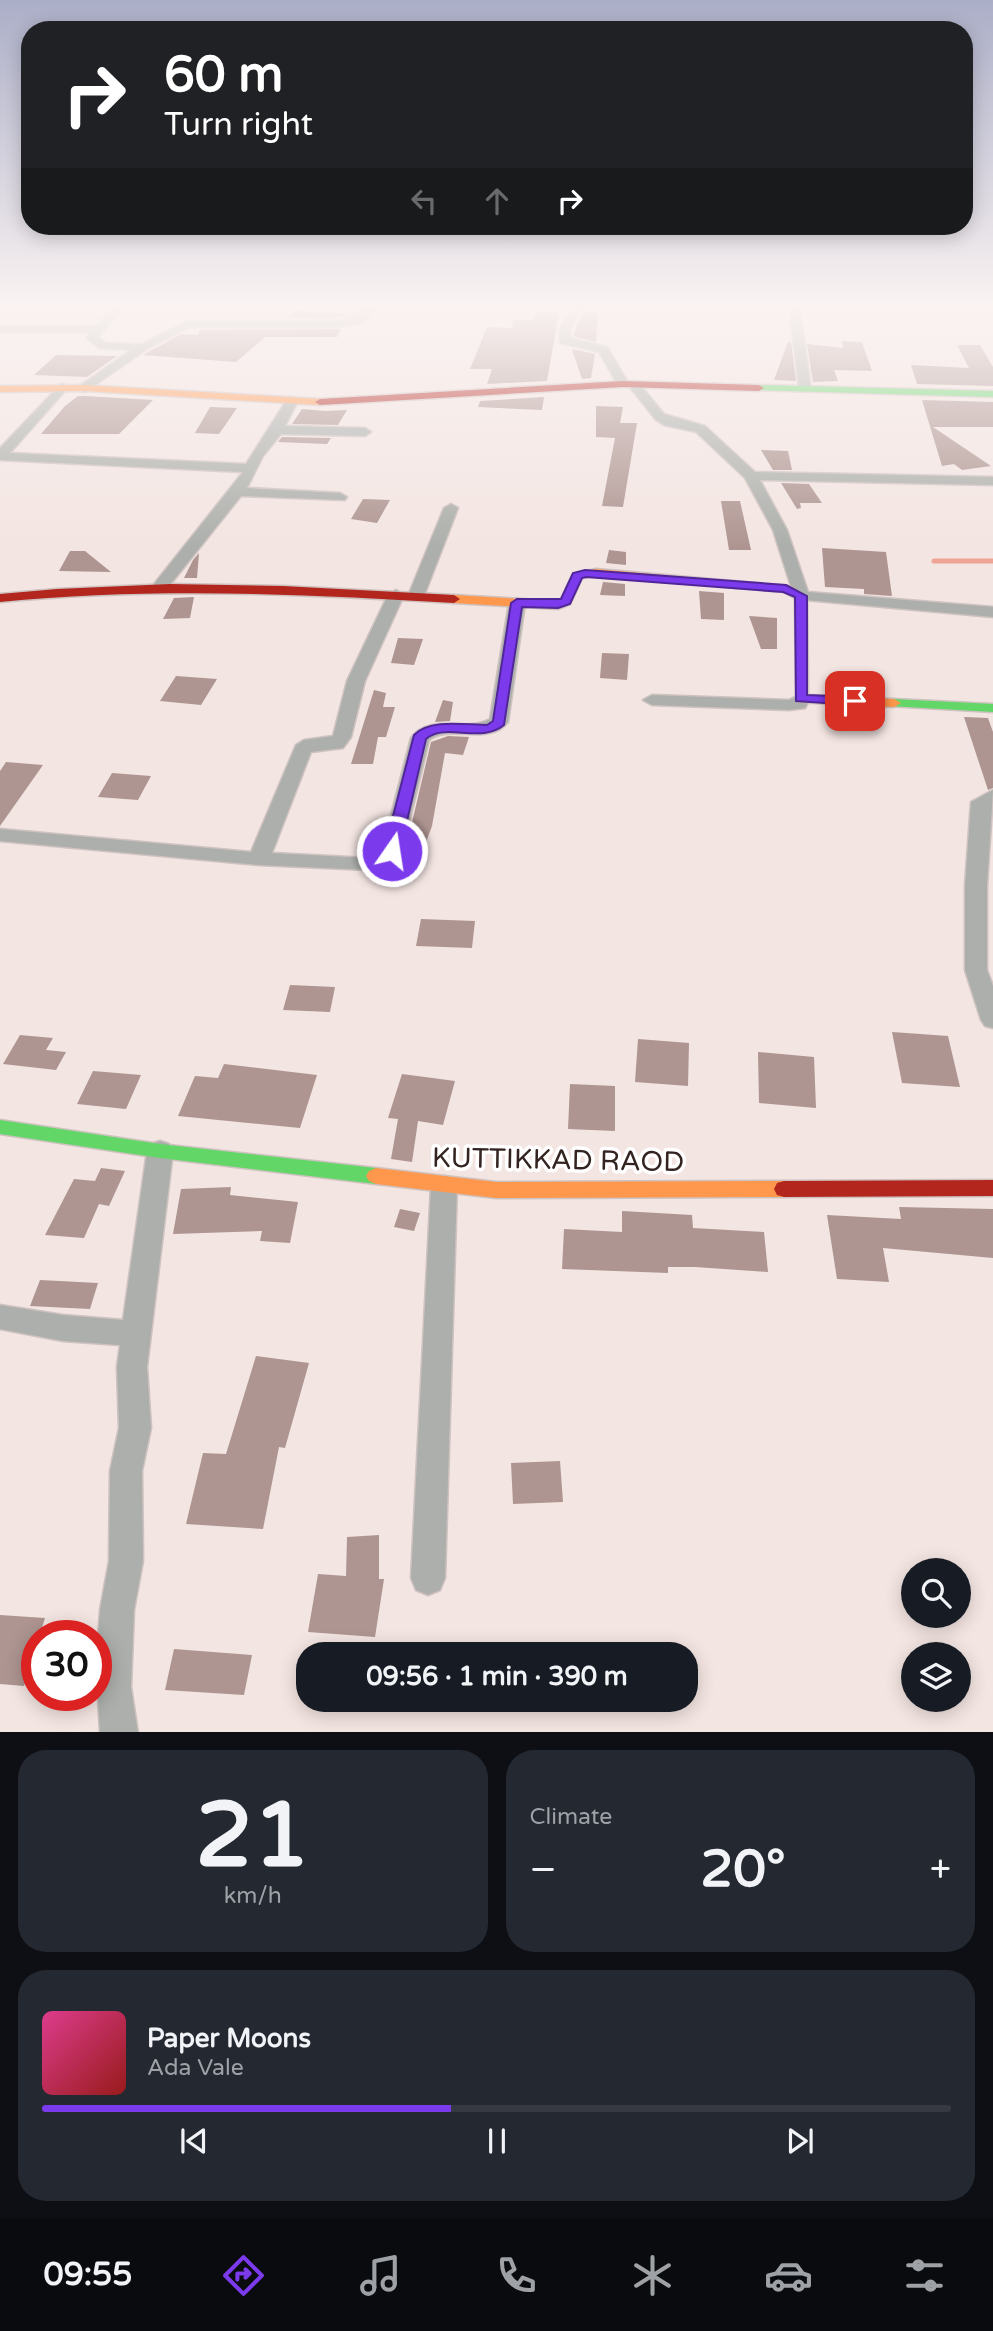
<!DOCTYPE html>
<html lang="en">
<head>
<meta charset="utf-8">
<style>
  body { margin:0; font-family:"Varela Round",sans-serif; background:#242831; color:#f1f3f6; height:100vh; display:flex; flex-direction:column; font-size:26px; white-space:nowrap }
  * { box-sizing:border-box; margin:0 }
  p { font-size:23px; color:#9ea1a6 }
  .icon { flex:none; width:38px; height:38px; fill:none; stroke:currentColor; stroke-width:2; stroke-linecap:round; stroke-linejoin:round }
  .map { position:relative; height:1732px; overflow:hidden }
  .panel { display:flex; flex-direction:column; gap:18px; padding:18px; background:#0d0f14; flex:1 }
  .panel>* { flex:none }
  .top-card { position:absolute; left:21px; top:21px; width:952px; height:214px; border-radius:28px; box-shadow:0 4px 18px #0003; background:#202124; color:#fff; overflow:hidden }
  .tools { position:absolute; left:901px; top:1558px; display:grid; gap:14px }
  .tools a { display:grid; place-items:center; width:70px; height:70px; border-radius:50%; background:#171b24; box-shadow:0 4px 18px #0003; font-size:35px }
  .speed { position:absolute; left:21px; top:1620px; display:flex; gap:14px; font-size:35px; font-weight:700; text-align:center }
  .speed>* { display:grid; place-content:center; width:91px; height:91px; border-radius:50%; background:#171b24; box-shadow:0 4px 18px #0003; line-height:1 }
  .speed .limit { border:10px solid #d22; background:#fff; color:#111 }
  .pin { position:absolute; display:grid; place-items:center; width:60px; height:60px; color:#fff; margin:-30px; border-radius:14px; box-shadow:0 4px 10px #0006 }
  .me { position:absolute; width:77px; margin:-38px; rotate:13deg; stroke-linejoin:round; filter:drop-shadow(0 0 5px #0008) }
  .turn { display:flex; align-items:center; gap:24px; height:147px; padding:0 28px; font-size:32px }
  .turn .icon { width:91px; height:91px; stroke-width:2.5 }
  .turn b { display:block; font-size:49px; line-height:60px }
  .lanes { display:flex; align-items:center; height:66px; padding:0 28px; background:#0003; justify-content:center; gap:35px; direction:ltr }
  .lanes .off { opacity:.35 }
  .big { font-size:52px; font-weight:700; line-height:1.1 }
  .panel .card { flex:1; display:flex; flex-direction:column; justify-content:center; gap:10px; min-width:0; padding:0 24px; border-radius:28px; background:#242831 }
  .panel .dial { align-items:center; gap:0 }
  .dial b { font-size:91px; line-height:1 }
  .song { display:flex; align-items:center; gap:21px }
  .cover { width:84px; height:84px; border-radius:10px; background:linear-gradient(135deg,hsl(330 70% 55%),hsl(0 70% 35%)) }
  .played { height:7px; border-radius:4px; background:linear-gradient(90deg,#7c3aed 45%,#363941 45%) }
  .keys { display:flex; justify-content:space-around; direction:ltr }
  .heat { display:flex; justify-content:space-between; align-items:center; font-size:38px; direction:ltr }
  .panel .tiles { flex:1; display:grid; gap:18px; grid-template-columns:1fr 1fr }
  .card:last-child { grid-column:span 2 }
  .trip { position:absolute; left:296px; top:1642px; width:402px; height:70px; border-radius:28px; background:#171b24; box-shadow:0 4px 18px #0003; font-weight:700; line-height:70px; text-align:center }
  .menu { display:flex; height:112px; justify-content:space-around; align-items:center; background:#090b0e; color:#9ea1a6 }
  .menu .icon { width:49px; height:49px }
  .menu .current { color:#7c3aed }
  .menu b { font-size:32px; color:#f1f3f6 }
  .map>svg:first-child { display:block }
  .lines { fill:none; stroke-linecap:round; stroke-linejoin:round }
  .stream { stroke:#efa495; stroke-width:5 }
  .building { fill:#ae9591 }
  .street-casing { stroke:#cfc3c1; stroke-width:3 }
  .fast-casing { stroke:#cfc3c1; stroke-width:3 }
  .slow-casing { stroke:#cfc3c1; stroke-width:3 }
  .jam-casing { stroke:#cfc3c1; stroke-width:3 }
  .street { fill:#acafab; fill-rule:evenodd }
  .fast { fill:#63d668; fill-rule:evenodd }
  .slow { fill:#ff974d; fill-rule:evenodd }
  .jam { fill:#b3261e; fill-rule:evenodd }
  .route { fill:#7c3aed; stroke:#51269a; stroke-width:2 }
  .labels { text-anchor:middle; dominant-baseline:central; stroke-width:7; stroke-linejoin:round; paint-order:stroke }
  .near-street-label { font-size:28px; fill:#342421; stroke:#fff }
</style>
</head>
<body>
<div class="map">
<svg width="993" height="1733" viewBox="0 0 993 1733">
  <rect width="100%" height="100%" fill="#f3e5e2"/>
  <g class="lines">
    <!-- stream -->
    <path class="stream" d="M934 561H993"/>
  </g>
  <!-- building -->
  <path class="building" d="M298 310 325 313 349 314 338 318H286Z
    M536 311 559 312 547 381 487 384 492 369H470L487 327 512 328 513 320H533Z
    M582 313H598L596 342 573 336Z
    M341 329 337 337H265L236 362 143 355 181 334 198 335 200 330Z
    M842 341 862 342 872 371 834 370 838 381 813 382 807 344 843 348Z
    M788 342H791L796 381 774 380Z
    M957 345H980L993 367V386L917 384 911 365 969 368Z
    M572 349 595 354 591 378 582 379Z
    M56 355 117 356 87 377 34 375Z
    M78 396H85L153 400 119 434H41L65 406Z
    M544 397 542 410 478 407 480 401Z
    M922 400 993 402V427H933L991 466 962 470 954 464 942 466Z
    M596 406 623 407 620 423H637L623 507 602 506 615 438 596 437Z
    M210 407 237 408 219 434 195 433Z
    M302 409 325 411 347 410 338 425 292 424Z
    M282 437 331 438 327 444 278 442Z
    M761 450 788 451 792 470H773Z
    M781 483 809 484 822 503H800L801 508 797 509Z
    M363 499 390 500 377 523 351 519Z
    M721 501H740L751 550H729Z
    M822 548 886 552 892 596 864 594V589L825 587Z
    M609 550 626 552V565L606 563Z
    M70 551H85L111 572 59 571Z
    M199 553 197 578H184L193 560Z
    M603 582 625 584V596L600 595Z
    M699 591 724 593V620L701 619Z
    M194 597 190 618 163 619 174 598Z
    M749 616 777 618V649H761Z
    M398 638 423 639 414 665 391 663Z
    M602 653 629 654 627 680 600 678Z
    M176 676 217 679 201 705 160 701Z
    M374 690 386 693 383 707H395L386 737H378L373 764H351Z
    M443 700 453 702 450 721 435 722Z
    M964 717 988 718 993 732V788L988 790Z
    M448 736 469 737 463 755 445 753 432 826 420 858 400 857 405 852 431 742Z
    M6 762 43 765 0 826V771Z
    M112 773 151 776 138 800 98 797Z
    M421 919 475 921 472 948 416 946Z
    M290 985 335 987 330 1012 283 1010Z
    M892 1032 948 1036 960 1087 902 1083Z
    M20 1035 53 1038 46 1050 66 1052 56 1070 3 1064Z
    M638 1039 689 1043 688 1086 635 1082Z
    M758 1052 814 1057 816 1108 759 1103Z
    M224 1064 317 1075 300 1128 178 1116 195 1076 218 1078Z
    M93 1071 141 1075 126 1109 77 1104Z
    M402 1074 455 1081 443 1125 418 1121 412 1162 391 1159 398 1119 388 1118Z
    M570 1084 615 1086V1131L568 1129Z
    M101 1168 125 1171 109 1206 99 1204 84 1238 45 1235 74 1179 95 1181Z
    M231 1187 230 1195 298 1202 290 1243 260 1241 262 1231 173 1234 181 1189Z
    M899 1207 993 1209V1258L883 1248 889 1282 837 1279 827 1215 901 1219Z
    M400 1209 420 1213 414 1231 394 1227Z
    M622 1211 692 1215 693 1228 764 1232 768 1272 695 1267H668V1273L562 1269 564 1229 622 1232Z
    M40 1280 98 1283 90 1309 30 1306Z
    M256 1356 309 1363 285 1448 279 1447 263 1529 186 1524 203 1453 226 1454Z
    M560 1461 563 1502 513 1504 511 1463Z
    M379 1535V1579H384L375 1637 308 1632 318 1574 346 1576 347 1537Z
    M0 1615 45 1618 24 1686 0 1684Z
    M174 1649 252 1655 244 1695 165 1690Z"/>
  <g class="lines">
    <defs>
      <path id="street" d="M115 305H126L98 337 106 343 141 344 188 321H338C355 318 364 305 381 305L360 323 338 327H190L147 349 85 392 81 391V385L131 350 99 348 86 338 91 332H0V326H97Z
        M574 305H584L570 329V338L607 347 629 384 638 382 664 414 705 426 755 472 993 477V485L760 480 787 530 808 592 993 607V617L795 599 773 530 745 478 696 432 664 425 656 420 628 385 619 387 599 352 560 343V329Z
        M789 305H799L811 388 805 392 799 388Z
        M61 384 65 385V391L10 453 246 464 286 401 292 397 298 401 285 426 365 428 371 432 365 436 281 434 263 456 247 488 340 493 347 497 345 500 241 496 165 591 159 593 151 588 243 472 0 460V448Z
        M451 504 458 508 424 596 422 599H410L408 596 444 508Z
        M396 590 404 595 365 681 351 737 343 748 311 752 272 853 368 858 382 850 411 738C431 712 465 733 490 719L509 603 517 598 525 603 508 722C488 747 451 723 429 740L402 851 392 863 369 870 259 865 0 841V829L251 852 296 745 304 740 333 736 347 681 388 595Z
        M801 694 810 699 805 708 789 710 652 705 643 700 652 695 789 700Z
        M993 790 987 886V970L993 986V1028L985 1026 981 1020 965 970V886L971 802Z
        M160 1141 169 1144 173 1151 147 1367 151 1428 142 1471 143 1561 134 1610 131 1687 138 1733H100L96 1664 100 1610 109 1561 110 1471 119 1428 117 1367 120 1345 63 1341 0 1329V1305L63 1315 123 1320 147 1151 151 1144Z
        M444 1176 454 1179 457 1186 445 1578 440 1590 428 1595 416 1590 411 1578 431 1186 434 1179Z"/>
      <path id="fast" d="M759 385 993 391V397L756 390 754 388Z
        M894 699 993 704V712L889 706 887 703 889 700Z
        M0 1120 160 1144 376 1168 383 1171 386 1176 383 1181 376 1184 160 1158 0 1134Z"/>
      <path id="slow" d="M85 385 320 399 325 402 320 405 85 391 0 392V386Z
        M596 569 790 586 807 596 808 695 894 699 901 703 894 707 796 702 795 598 784 592 596 575 582 578 570 604 558 609 454 603 448 599 454 595 556 601 561 599 573 574Z
        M376 1168 496 1182 784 1181 791 1183 794 1189 791 1195 784 1197 496 1198 376 1184 369 1181 366 1176 369 1171Z"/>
      <path id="jam" d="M623 381 759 385 764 388 759 391 623 387 320 405 315 402 320 399Z
        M170 584 283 586 454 595 460 599 454 603C302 594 152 587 0 602V594L57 589Z
        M993 1180V1196L784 1197 777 1195 774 1189 777 1183 784 1181Z"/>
    </defs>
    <!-- street casing -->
    <use href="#street" class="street-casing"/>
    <!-- fast casing -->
    <use href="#fast" class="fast-casing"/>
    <!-- slow casing -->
    <use href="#slow" class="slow-casing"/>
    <!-- jam casing -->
    <use href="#jam" class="jam-casing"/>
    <!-- street -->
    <use href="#street" class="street"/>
    <!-- fast -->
    <use href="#fast" class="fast"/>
    <!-- slow -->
    <use href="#slow" class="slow"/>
    <!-- jam -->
    <use href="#jam" class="jam"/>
  </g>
  <!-- sky -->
  <linearGradient id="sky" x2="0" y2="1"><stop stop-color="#abaec7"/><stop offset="0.56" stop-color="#faf3f2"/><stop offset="1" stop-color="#faf3f2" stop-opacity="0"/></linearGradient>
  <rect width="993" height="547" fill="url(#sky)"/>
  <!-- route -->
  <path class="route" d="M585 570 786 585 807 596V695L855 697 862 701 855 705 796 701 795 597 783 592 586 577 582 578 570 604 558 608 522 607 504 725C481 744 445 722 426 739L400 851 398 854H387L384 851 414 735C430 718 466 725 487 725L493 721 511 603 517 599H561L573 573Z"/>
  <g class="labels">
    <!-- near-street labels -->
    <g class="near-street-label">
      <text transform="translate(558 1160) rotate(1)">KUTTIKKAD RAOD</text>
    </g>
  </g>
</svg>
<div class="tools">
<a><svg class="icon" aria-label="search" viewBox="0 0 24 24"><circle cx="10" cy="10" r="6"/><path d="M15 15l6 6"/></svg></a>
<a><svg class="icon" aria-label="layers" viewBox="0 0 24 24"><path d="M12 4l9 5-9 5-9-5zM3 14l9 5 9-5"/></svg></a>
</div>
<div class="speed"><div class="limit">30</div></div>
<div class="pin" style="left:855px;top:701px;background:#d93025"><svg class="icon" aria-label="arrive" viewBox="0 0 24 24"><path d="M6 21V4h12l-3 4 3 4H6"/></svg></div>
<svg class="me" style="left:392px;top:851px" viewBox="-20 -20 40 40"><circle r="17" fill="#7c3aed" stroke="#fff" stroke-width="3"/><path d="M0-11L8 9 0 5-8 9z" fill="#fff"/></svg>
<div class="trip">09:56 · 1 min · 390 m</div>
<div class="top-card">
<div class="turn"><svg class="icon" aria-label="right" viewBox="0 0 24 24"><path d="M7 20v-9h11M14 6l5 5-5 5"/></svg><div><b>60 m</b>Turn right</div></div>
<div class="lanes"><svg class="icon off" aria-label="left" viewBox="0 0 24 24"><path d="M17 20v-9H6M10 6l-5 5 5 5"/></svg><svg class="icon off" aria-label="ahead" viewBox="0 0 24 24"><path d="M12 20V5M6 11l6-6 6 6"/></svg><svg class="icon" aria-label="right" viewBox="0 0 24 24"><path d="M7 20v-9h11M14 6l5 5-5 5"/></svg></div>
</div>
</div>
<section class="panel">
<div class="tiles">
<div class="card dial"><b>21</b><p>km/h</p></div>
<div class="card"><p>Climate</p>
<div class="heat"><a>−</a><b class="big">20°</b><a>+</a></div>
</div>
<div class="card">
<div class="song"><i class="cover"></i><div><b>Paper Moons</b><p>Ada Vale</p></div></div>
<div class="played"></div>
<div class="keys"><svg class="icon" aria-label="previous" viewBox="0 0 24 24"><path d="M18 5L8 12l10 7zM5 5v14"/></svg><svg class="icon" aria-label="pause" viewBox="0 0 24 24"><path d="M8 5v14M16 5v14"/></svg><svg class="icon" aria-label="next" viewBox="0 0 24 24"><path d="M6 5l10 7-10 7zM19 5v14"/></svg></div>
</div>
</div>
</section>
<nav class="menu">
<b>09:55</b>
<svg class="icon current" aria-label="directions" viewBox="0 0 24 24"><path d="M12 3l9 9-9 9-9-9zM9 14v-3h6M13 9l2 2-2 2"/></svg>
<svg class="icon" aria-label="music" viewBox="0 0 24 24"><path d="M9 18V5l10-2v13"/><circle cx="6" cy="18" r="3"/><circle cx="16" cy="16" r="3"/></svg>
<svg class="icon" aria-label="phone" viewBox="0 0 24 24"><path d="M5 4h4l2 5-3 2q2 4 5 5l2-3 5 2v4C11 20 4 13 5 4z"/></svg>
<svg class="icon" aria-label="climate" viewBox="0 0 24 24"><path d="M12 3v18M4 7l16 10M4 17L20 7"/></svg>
<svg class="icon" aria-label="car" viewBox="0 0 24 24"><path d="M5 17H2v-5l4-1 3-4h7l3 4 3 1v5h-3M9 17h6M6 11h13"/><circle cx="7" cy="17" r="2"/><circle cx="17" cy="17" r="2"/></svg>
<svg class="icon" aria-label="filters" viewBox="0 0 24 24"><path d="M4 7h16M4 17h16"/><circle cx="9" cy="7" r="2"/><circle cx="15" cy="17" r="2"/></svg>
</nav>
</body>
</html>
